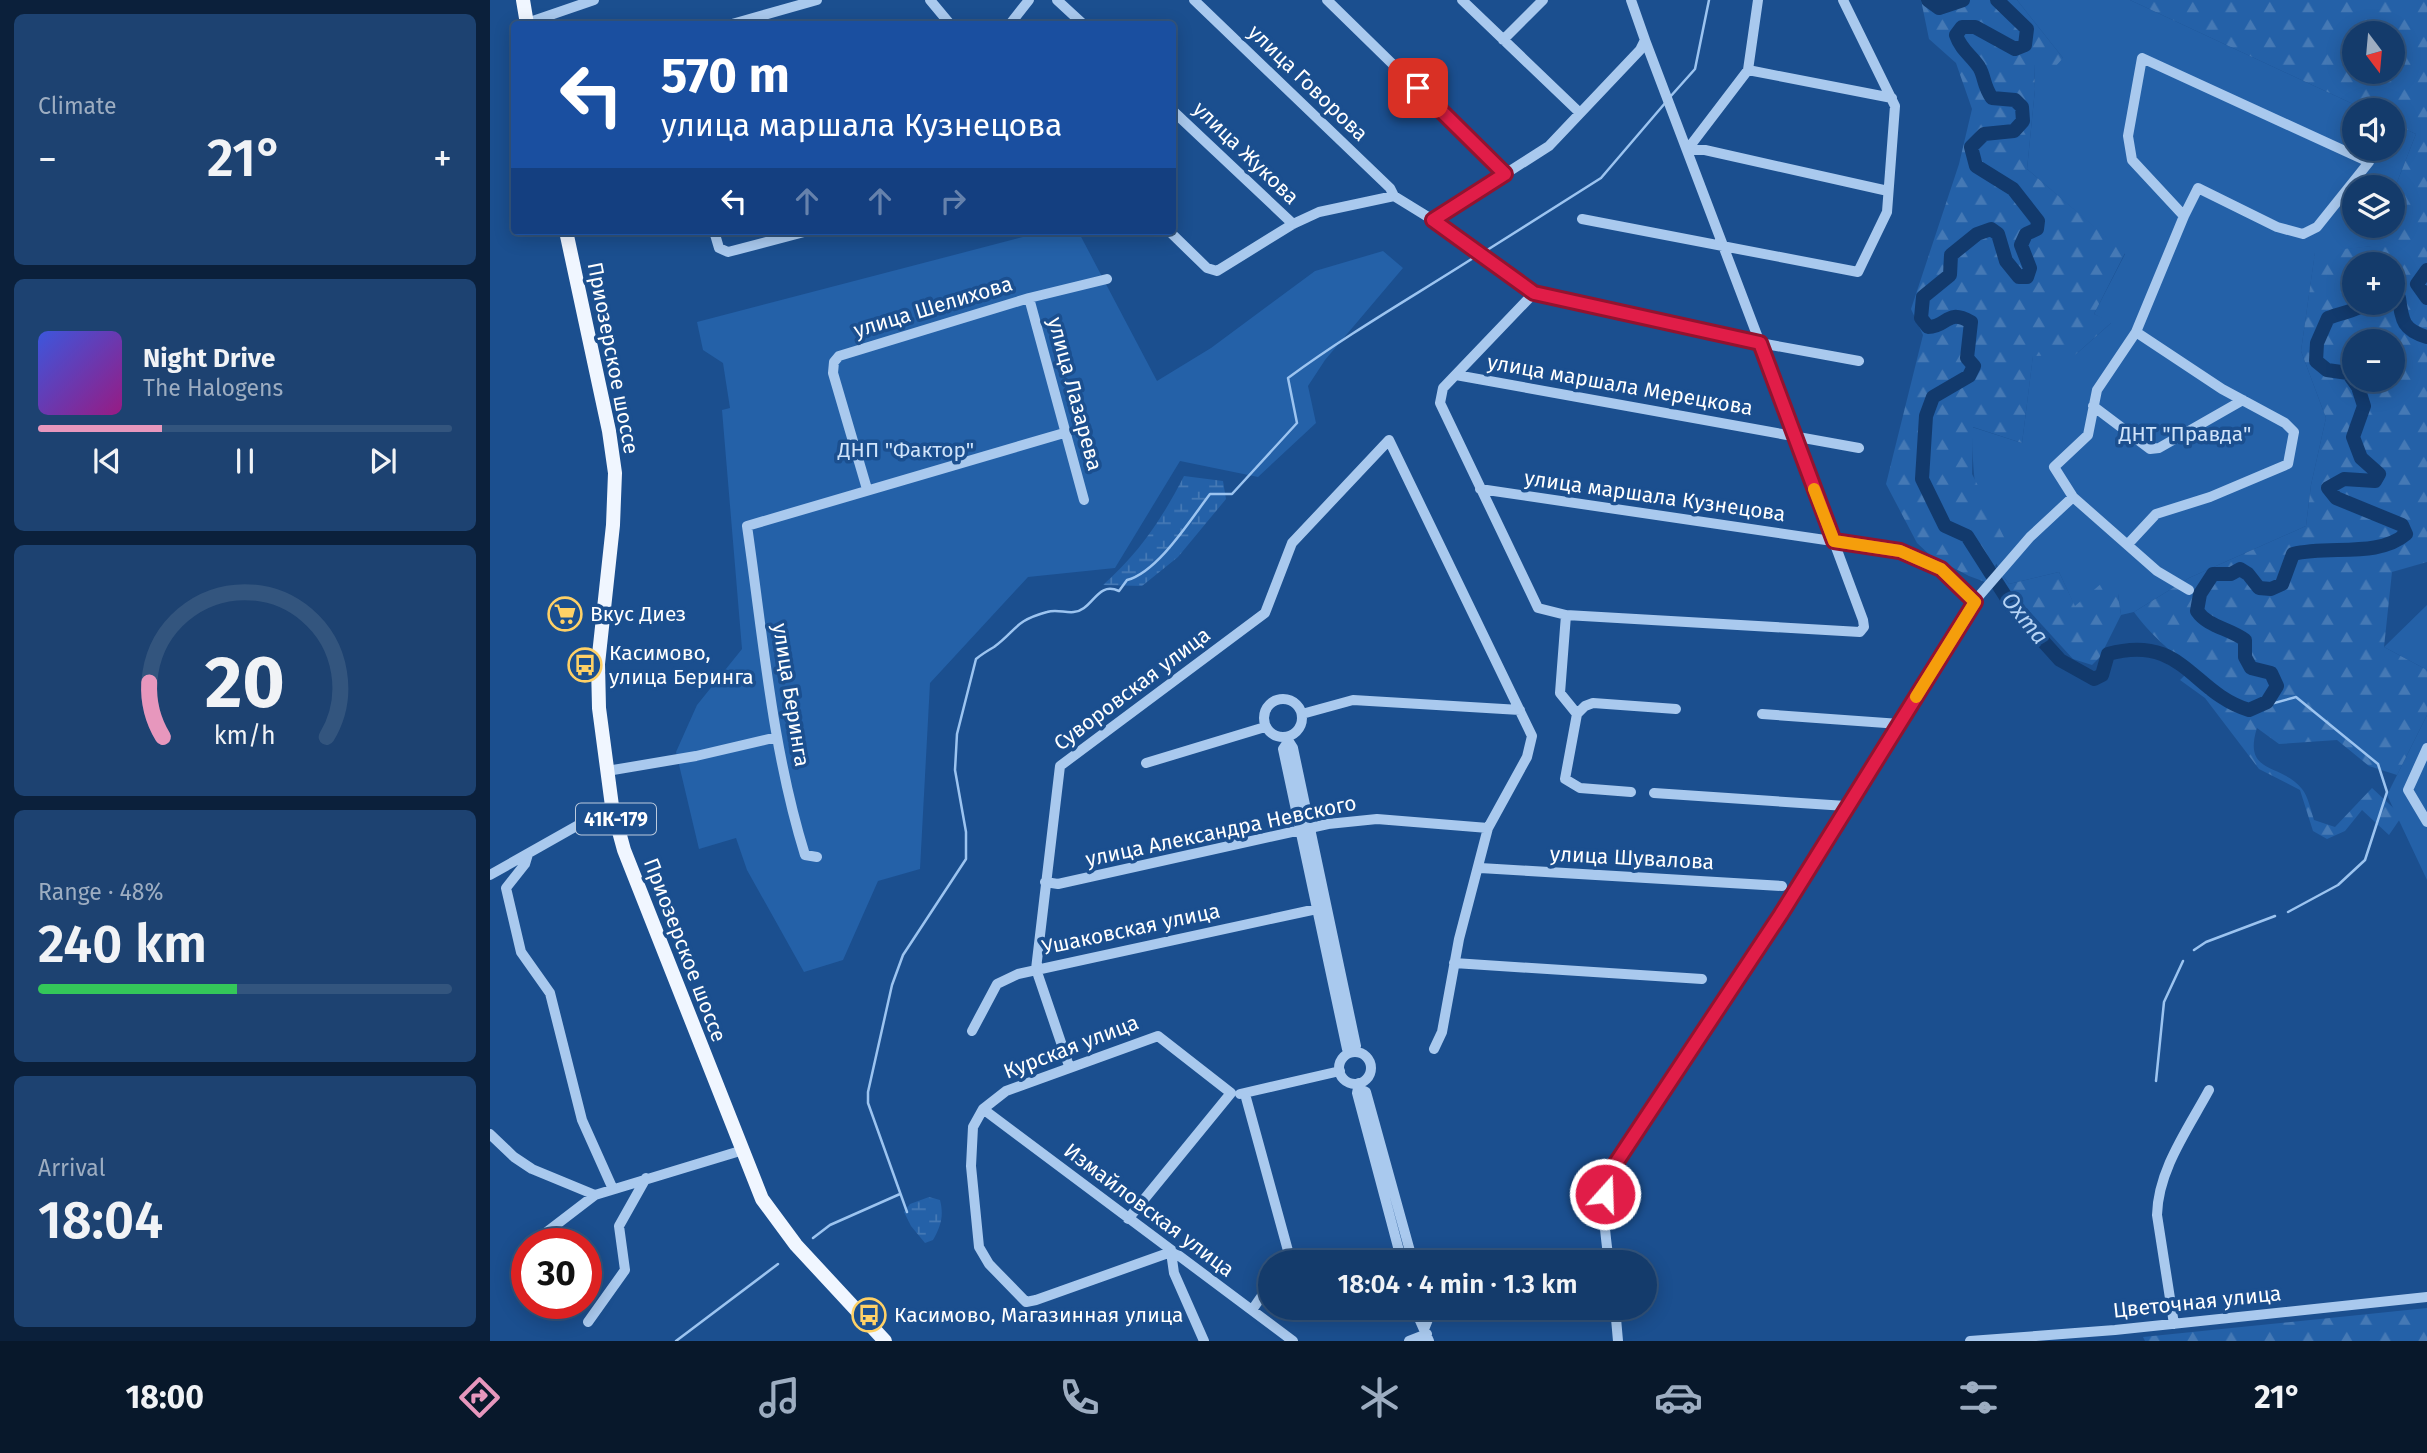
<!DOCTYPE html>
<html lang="en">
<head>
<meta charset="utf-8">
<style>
  body { margin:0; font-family:"Fira Sans",sans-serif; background:#1d4271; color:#f1f3f6; height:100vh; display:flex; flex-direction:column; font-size:26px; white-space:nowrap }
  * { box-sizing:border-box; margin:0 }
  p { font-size:23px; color:#9dadc1 }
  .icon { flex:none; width:38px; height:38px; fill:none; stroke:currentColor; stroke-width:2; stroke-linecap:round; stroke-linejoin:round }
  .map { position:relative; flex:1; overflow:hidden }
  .details { display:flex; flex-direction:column; gap:14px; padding:14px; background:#0b203b; width:490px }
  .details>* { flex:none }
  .banner { position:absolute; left:21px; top:21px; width:665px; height:214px; border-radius:7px; box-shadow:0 4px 18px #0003,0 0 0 2px #33557e; background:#1a4fa0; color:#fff; overflow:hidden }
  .needle { width:46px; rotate:164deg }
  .buttons { position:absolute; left:1852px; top:21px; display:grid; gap:14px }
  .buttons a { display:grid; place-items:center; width:63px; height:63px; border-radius:50%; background:#143b6b; box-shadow:0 4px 18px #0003,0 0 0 2px #33557e; font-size:35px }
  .speed { position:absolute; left:21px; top:1228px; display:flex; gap:14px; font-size:35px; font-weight:700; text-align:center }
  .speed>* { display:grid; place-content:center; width:91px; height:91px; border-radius:50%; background:#143b6b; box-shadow:0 4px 18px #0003,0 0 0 2px #33557e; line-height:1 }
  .speed .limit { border:10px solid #d22; background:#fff; color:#111 }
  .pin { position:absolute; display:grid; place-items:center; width:60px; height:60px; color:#fff; margin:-30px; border-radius:14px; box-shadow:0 4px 10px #0006 }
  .me { position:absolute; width:77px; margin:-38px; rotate:20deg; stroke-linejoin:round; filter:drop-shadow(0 0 5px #0008) }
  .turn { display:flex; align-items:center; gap:24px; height:147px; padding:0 35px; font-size:32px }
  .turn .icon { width:91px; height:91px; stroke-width:2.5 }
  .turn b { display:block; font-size:49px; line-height:60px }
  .lanes { display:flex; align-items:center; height:66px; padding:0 35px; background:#0003; justify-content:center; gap:35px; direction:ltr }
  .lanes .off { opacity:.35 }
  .big { font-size:52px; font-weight:600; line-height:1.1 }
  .details .tile { flex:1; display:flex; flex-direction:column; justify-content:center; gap:10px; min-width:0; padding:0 24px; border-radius:10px; background:#1d4271 }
  .details .dial { align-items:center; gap:0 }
  .dial svg { height:182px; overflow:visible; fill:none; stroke:#33557e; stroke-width:7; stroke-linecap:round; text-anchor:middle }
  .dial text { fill:#f1f3f6; stroke:none }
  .song { display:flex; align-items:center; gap:21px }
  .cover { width:84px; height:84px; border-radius:10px; background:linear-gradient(135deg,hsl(230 70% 55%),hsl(310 70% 35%)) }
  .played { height:7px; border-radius:4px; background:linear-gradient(90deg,#e797bd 30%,#33557e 30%) }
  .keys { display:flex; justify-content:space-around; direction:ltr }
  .heat { display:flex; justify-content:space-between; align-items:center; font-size:38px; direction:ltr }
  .charge { height:10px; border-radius:5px; background:linear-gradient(90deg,#34c759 48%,#33557e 0) }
  .trip { position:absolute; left:768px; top:1250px; width:399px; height:70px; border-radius:35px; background:#143b6b; box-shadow:0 4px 18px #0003,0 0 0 2px #33557e; font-weight:600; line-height:70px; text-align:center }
  .tabs { display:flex; height:112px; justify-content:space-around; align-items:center; background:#08182b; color:#9dadc1 }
  .tabs .icon { width:49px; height:49px }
  .tabs .on { color:#e797bd }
  .tabs b { font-size:32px; color:#f1f3f6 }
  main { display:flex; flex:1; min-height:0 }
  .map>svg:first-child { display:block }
  .green { fill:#2461a8 }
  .forest { fill:url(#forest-firs); fill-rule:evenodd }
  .wetland { fill:url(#wetland-marsh) }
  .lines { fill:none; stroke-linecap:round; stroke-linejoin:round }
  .stream { stroke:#9cc4f0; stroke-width:2.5 }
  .river { stroke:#123a6d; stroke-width:14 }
  .minor { stroke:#a9c9ee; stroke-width:10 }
  .major { stroke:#f0f6ff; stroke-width:14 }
  .route-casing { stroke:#92132f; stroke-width:18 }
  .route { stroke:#e11d48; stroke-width:12 }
  .slow { stroke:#f59e0b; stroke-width:12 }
  .labels { text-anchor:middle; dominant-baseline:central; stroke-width:7; stroke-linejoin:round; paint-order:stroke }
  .shield { fill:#1b4f8f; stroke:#bbcadd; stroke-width:2 }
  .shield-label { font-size:19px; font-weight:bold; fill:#fff }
  .street-label { font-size:21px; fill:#fff; stroke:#1b4f8f }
  .park-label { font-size:21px; fill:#cfe3fa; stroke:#1b4f8f }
  .poi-label { font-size:21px; fill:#fff; stroke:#1b4f8f; text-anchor:start }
  .water-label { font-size:23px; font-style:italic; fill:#b5d3f5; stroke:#1b4f8f }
</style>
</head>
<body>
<main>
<section class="details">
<div class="tile"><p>Climate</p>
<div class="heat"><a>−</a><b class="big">21°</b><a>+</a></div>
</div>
<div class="tile">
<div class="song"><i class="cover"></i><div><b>Night Drive</b><p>The Halogens</p></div></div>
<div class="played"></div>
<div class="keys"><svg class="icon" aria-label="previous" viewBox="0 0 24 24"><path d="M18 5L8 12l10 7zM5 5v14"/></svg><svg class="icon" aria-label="pause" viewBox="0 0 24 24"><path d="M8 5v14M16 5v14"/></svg><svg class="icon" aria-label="next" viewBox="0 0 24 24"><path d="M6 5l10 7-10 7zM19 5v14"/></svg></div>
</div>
<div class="tile dial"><svg viewBox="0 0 100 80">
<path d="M14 69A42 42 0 1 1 86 69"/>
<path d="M14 69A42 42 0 0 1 8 45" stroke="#e797bd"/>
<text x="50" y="56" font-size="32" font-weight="700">20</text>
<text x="50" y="72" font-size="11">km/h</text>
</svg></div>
<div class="tile"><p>Range · 48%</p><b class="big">240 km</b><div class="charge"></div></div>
<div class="tile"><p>Arrival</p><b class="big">18:04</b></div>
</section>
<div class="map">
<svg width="1937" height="1341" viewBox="0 0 1937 1341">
  <defs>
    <pattern id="forest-firs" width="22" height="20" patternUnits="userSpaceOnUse" patternTransform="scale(1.75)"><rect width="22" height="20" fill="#2461a8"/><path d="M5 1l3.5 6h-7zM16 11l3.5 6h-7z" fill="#4579b5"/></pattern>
    <pattern id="wetland-marsh" width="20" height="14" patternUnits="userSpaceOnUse" patternTransform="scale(1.75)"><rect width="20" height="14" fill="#2461a8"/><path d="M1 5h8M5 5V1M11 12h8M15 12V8" fill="none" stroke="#4579b5"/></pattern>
  </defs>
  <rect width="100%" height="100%" fill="#1b4f8f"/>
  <!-- green -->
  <path class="green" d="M1527 0H1640L1876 110H1864V149H1902V123L1926 134 1902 195V187H1864V226H1891L1883 246 1825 253 1811 351 1836 418 1821 485 1816 526 1699 578 1644 612 1631 615 1628 594 1585 607 1569 572 1519 584C1488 545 1482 476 1482 427L1532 443 1543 355H1585L1621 323 1604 314 1635 254 1537 169 1545 89 1544 64 1573 58Z
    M556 231H588L667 381 721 348 825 271 893 251 913 268 835 360 818 386 826 423 768 477 690 461 625 568 538 577 440 683 430 869 388 881 353 960 314 972 257 870 246 838 209 849 186 752 207 705 252 649 232 410 240 408 233 363 213 350 207 322Z
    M1937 605V670L1894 647Z
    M1937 715V880L1897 795Z"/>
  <!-- forest -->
  <path class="forest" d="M1431 0H1527L1573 58 1565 67 1544 65 1545 89 1537 169 1635 253 1604 314 1622 322 1585 355 1543 356 1532 443 1483 427 1482 474 1518 545 1505 566 1519 584 1569 572 1585 606 1612 583 1628 594 1631 615 1610 657 1602 665 1583 659 1522 592 1479 576 1441 556 1427 543 1396 484 1433 335 1421 309 1469 164 1482 109 1466 63 1439 39Z
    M1640 0H1937V562L1902 572 1894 647 1937 670V715L1907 775 1879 766 1847 740 1789 744 1767 728C1752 775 1792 763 1812 789 1818 796 1821 811 1824 820L1845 827 1882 788 1912 816 1899 835 1872 810 1855 831 1837 839 1823 831 1810 790 1769 769 1715 698 1690 680 1700 670C1679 648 1662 637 1644 612L1699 578 1816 526 1821 485 1836 418 1811 351 1825 252 1882 246 1891 226H1902V195L1926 134 1902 123V110H1876ZM1864 33H1902V72H1864ZM1864 264H1902V303H1864ZM1864 341H1902V380H1864Z
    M1937 1308V1341H1655L1653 1337Z"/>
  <!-- wetland -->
  <path class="wetland" d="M694 476 733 481 736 499 688 557 652 586 613 585C649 553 672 519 694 476Z
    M439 1197 450 1200C454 1216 451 1226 443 1240L435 1243 421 1226 414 1212 420 1204Z"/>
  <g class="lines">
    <!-- stream -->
    <path class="stream" d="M1180 97 1205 69 1219 0
      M994 252 1111 178 1176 102
      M1759 710 1806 697 1888 764 1897 792 1875 860 1848 885 1798 912
      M1704 950 1716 942 1785 916
      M1666 1081 1674 1002 1693 961
      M417 1212 378 1103V1092L402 985 413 955 476 859V832L465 770 467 734 486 659C492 654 497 651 504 647 527 630 524 621 557 612 570 608 582 617 594 608 606 599 611 583 629 591L637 580C668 572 700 520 720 494H742L807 423 798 378C859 333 924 296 988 255
      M323 1238 340 1225 410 1194
      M186 1341 288 1264"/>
    <!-- river -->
    <path class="river" d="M1438 0 1449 8 1473 0
      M1507 0 1537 29 1535 45 1525 49 1485 27H1472L1466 35C1471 50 1481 55 1489 67 1495 77 1493 85 1502 98L1525 100 1532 107 1533 121 1524 131 1494 134 1481 147 1486 166 1523 189 1548 221 1547 229 1536 234 1531 245 1540 268 1537 277H1529L1516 261 1508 234 1501 229 1487 234 1461 255 1460 275 1433 297 1431 318 1438 327C1458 327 1456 308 1481 322L1477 358 1484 366 1479 376 1443 397 1436 416 1432 479 1455 526 1477 536 1523 608 1570 660 1604 679 1612 675 1618 654C1693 633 1702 693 1759 710L1777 702 1787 686 1781 673 1761 668 1755 657V640C1739 628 1718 627 1707 611L1710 594 1723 574H1741L1750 569 1758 574 1769 588 1781 589 1792 584 1803 554C1840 545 1888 558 1916 534L1912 525 1846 498 1838 488 1854 479 1885 481 1889 474 1871 458 1863 437 1874 406 1868 387 1858 373 1837 370 1826 361 1827 343 1838 318C1852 312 1865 312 1877 303
      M1937 270 1927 284 1937 298
      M1902 296 1909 298C1912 321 1913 330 1937 337"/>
    <!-- minor -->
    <path class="minor" d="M440 0 460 24
      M567 0 593 24
      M704 0 900 188 904 196
      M837 0 1015 174
      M972 0 1090 113
      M37 23 104 0
      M242 24 327 0
      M520 24 539 0
      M1013 40 1053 0
      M1155 40 1270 343 1369 361
      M1258 70 1402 98
      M682 110 803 224
      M1197 150H1215L1398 191
      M1197 150 1258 70 1268 0
      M1092 219 1368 272 1397 212 1405 106 1353 0
      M943 220 1044 293
      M224 231 229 248 238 252 318 231
      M679 231 717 268 727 271 803 224 829 212 904 196 943 220 1059 146 1150 50 1155 40 1141 0
      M1044 293 1270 343 1373 620 1374 627 1370 632 1076 615 1048 608 950 403 953 388Z
      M539 298 594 500
      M966 375 1369 448
      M1603 406 1660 449 1669 448 1753 400
      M377 489 343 373 344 362 349 356 539 298 617 279
      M990 489 1410 551 1451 569 1485 602
      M1583 497 1667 571 1699 590
      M1639 543 1666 514 1720 497 1798 464 1804 432 1795 423 1732 389 1646 332
      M1076 615 1070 693 1087 714
      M774 718a19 19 0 1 1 38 0a19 19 0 1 1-38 0Z
      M812 714 863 700 1030 710
      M1272 714 1410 724
      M796 737 803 748 866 1046 861 1050
      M797 743 793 749 857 1049 862 1052
      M1937 748 1918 790 1937 822
      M656 763 775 727
      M117 771 206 756 287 737
      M1141 792 1090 788 1075 779 1087 714 1095 706 1103 703 1186 709
      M1164 793 1356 806
      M38 854 35 864 16 888 31 952 60 993 92 1120 122 1187
      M327 857 315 855C282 749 273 636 257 526L574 433
      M990 868 1292 886
      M0 875 122 806
      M555 882 568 884 838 824 887 819 998 828
      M964 963 1212 979
      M482 1031 507 984 528 974 836 907
      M849 1068a16 16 0 1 1 32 0a16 16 0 1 1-32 0Z
      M579 1066 546 969 570 766 775 613 802 543 899 440 1042 736 1037 757 998 828 969 939 952 1032 944 1049
      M869 1083 867 1093 912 1262
      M870 1089 876 1092 923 1262
      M750 1094 850 1071
      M755 1094 800 1258 797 1262
      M493 1109 803 1341
      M0 1134 24 1157 42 1169 105 1195 250 1151
      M638 1219 741 1093
      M45 1241 105 1195
      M1119 1262C1115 1233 1109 1194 1122 1169L1304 893 1489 596 1540 537 1583 497 1564 467 1598 435 1607 390 1646 332 1694 216 1642 160 1638 136 1652 58 1879 162 1827 227 1813 234 1787 227 1708 188 1694 216
      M924 1307 939 1341
      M1125 1307 1128 1341
      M762 1310 780 1284
      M98 1322 135 1270 129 1226 156 1178
      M1684 1324 1667 1215C1668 1170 1698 1129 1719 1090
      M935 1327 939 1317 936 1307
      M714 1341 684 1273 681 1252 546 1300 536 1302 499 1264 489 1247 481 1166 483 1127 493 1109 516 1091 668 1036 741 1093
      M919 1341 937 1334
      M1480 1341 1625 1330 1937 1297"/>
    <!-- major -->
    <path class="major" d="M33 0 37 24
      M76 231 119 431 125 473 123 525 108 664 109 708 122 806 134 850 272 1199 306 1245 395 1341"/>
  </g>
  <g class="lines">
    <defs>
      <path id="route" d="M928 88 1015 174 943 220 1044 293 1270 343 1344 541 1410 551 1451 569 1485 602 1291 914 1122 1169 1116 1181 1115 1194"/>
    </defs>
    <!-- route casing -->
    <use href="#route" class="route-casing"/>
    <!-- route -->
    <use href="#route" class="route"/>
    <!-- slow -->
    <path class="slow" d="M1324 489 1344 541 1410 551 1451 569 1485 602 1426 697"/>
  </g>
  <!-- icons -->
  <defs>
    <symbol id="supermarket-ring" viewBox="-11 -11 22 22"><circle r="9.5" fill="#1b4f8f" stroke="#ffd166" stroke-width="1.5"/><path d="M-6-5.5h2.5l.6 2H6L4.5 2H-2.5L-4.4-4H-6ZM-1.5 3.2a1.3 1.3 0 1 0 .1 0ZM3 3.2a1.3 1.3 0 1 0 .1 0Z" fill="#ffd166"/></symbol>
    <symbol id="bus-ring" viewBox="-11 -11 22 22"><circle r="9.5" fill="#1b4f8f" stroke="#ffd166" stroke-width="1.5"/><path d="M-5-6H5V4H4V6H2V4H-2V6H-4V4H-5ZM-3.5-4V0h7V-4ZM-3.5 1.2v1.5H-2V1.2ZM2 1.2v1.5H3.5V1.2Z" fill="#ffd166"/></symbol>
  </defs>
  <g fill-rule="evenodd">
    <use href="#supermarket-ring" x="56" y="595" width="38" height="38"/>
    <use href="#bus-ring" x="76" y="646" width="38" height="38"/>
    <use href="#bus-ring" x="360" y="1296" width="38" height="38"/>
  </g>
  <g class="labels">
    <!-- shield labels -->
    <rect class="shield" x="86" y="803.5" width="80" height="31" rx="5"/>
    <g class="shield-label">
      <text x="126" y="819">41К-179</text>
    </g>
    <!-- street labels -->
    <g class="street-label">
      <text transform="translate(818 83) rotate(44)">улица Говорова</text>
      <text transform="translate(756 153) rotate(44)">улица Жукова</text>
      <text transform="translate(443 307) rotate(-17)">улица Шелихова</text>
      <text transform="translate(123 358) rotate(79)">Приозерское шоссе</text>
      <text transform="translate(1130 385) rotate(10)">улица маршала Мерецкова</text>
      <text transform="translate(585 394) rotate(75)">улица Лазарева</text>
      <text transform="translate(1165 496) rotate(8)">улица маршала Кузнецова</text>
      <text transform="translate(642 689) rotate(-37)">Суворовская улица</text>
      <text transform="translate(301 695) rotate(81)">улица Беринга</text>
      <text transform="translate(731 831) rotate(-12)">улица Александра Невского</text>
      <text transform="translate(1142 858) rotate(3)">улица Шувалова</text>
      <text transform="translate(641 929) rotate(-12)">Ушаковская улица</text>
      <text transform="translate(195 950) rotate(69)">Приозерское шоссе</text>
      <text transform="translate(581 1047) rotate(-21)">Курская улица</text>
      <text transform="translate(659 1210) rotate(37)">Измайловская улица</text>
      <text transform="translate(1707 1302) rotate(-6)">Цветочная улица</text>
    </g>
    <!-- park labels -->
    <g class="park-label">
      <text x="1695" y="434">ДНТ "Правда"</text>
      <text x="416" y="450">ДНП "Фактор"</text>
    </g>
    <!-- poi labels -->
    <g class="poi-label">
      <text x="100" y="614">Вкус Диез</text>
      <text x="119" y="653">Касимово,<tspan x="119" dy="24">улица Беринга</tspan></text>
      <text x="404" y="1315">Касимово, Магазинная улица</text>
    </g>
    <!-- water labels -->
    <g class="water-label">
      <text transform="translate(1535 618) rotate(51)">Охта</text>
    </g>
  </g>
</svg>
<div class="buttons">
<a><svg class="needle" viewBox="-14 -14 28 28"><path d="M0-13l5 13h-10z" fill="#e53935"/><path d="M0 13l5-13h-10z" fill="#9dadc1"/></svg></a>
<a><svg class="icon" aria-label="sound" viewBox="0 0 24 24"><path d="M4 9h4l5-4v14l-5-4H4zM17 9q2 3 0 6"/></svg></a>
<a><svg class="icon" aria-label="layers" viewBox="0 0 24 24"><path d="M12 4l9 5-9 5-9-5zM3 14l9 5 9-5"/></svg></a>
<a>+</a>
<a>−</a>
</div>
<div class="speed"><div class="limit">30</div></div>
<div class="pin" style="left:928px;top:88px;background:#d93025"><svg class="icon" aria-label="arrive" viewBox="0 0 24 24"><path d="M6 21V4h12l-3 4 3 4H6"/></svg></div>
<svg class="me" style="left:1115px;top:1194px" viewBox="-20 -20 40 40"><circle r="17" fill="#e11d48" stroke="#fff" stroke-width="3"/><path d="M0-11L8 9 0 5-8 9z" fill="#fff"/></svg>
<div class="trip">18:04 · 4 min · 1.3 km</div>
<div class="banner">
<div class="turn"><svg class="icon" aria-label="left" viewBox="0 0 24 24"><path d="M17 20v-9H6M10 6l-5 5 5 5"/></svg><div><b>570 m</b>улица маршала Кузнецова</div></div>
<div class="lanes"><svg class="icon" aria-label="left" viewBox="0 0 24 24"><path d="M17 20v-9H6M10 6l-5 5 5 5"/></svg><svg class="icon off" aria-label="ahead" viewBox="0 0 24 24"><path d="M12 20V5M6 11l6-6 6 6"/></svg><svg class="icon off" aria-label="ahead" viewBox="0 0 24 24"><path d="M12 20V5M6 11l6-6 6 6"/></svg><svg class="icon off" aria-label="right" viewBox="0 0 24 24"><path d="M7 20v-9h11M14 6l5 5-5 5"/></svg></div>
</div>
</div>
</main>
<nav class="tabs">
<b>18:00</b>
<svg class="icon on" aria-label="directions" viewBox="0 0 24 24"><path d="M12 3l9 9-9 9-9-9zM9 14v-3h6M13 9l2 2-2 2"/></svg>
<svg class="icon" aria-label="music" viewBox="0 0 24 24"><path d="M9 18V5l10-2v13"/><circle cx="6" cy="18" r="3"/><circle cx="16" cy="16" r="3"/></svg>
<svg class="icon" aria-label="phone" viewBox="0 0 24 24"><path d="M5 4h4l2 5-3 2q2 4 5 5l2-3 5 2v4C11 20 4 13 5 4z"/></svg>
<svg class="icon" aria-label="climate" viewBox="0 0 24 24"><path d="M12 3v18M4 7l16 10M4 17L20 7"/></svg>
<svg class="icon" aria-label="car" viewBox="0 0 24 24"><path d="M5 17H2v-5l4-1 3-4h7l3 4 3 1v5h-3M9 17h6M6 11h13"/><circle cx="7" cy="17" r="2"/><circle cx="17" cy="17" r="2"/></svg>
<svg class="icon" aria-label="filters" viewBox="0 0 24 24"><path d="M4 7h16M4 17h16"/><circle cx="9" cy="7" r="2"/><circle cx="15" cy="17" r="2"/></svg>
<b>21°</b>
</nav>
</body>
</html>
